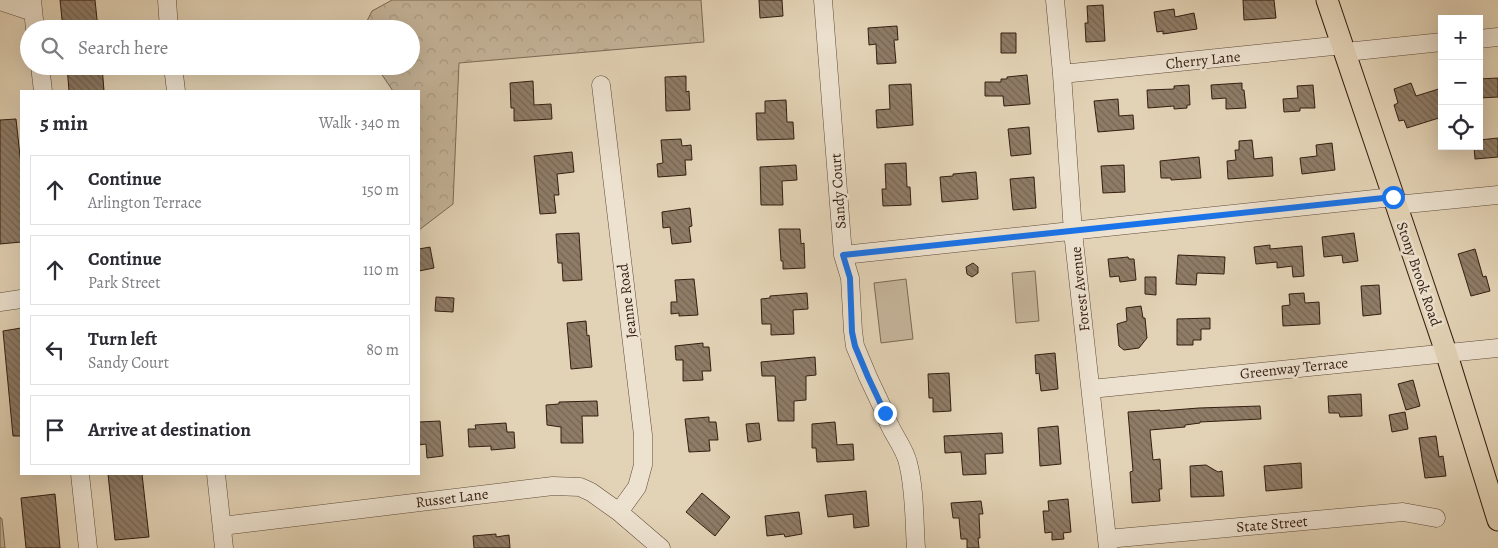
<!DOCTYPE html>
<html lang="en">
<head>
<meta charset="utf-8">
<style>
  :root { --surface:#fff; --page:#f2f2f3; --text:#2b2b33; --muted:#7c7c81; --line:#e1e1e2 }
  body { margin:0; font-family:Alegreya,serif; background:var(--page); color:var(--text) }
  .controls { position:absolute; right:15px; top:15px; display:grid; overflow:hidden; border-radius:0px; box-shadow:0 5px 20px #0002 }
  .controls button { width:45px; height:45px; display:grid; place-items:center; padding:0; border:0; border-bottom:1px solid var(--line); background:var(--surface); color:var(--text); font:25px sans-serif }
  .stop { position:absolute; width:15px; height:15px; margin:-11px; border:4px solid #1a73e8; border-radius:50%; background:#fff }
  .stop.end { background:#1a73e8; border-color:#fff; box-shadow:0 1px 5px #0008 }
  .list { margin:0; padding:0; list-style:none }
  h2 { display:flex; justify-content:space-between; align-items:center; height:65px; margin:0; padding:0 20px; font-size:21px }
  h2 small { font-size:16px; font-weight:400; color:var(--muted) }
  .list li { display:grid; grid-template-columns:32px 1fr auto; gap:15px; align-items:center; box-sizing:border-box; height:70px; margin:0 10px 10px; padding:0 10px; border:1px solid var(--line); border-radius:0px }
  .list b { display:block; font-size:19px; white-space:nowrap }
  .list p { margin:0; font-size:16px; white-space:nowrap; color:var(--muted) }
  .list em { font-size:16px; font-style:normal; color:var(--muted) }
  .icon { flex:none; width:28px; height:28px; fill:none; stroke:currentColor; stroke-width:2; stroke-linecap:round; stroke-linejoin:round }
  .map { position:relative; flex:none; width:1498px; height:548px; overflow:hidden }
  .search { position:absolute; background:var(--surface); box-shadow:0 5px 20px #0002; left:20px; top:20px; width:400px; height:55px; display:flex; align-items:center; gap:12px; box-sizing:border-box; padding:0 18px; border-radius:28px; color:var(--muted); font-size:19px }
  .panel { position:absolute; background:var(--surface); box-shadow:0 5px 20px #0002; left:20px; top:90px; width:400px; height:385px; border-radius:0px }
  .map>svg:first-child { display:block }
</style>
</head>
<body>
<div class="map">
<svg width="1498" height="548" viewBox="0 0 1498 548">
  <defs>
    <pattern id="forest-crowns" width="20" height="18" patternUnits="userSpaceOnUse" patternTransform="scale(1.25)"><rect width="20" height="18" fill="#c5b49a"/><path d="M2 6a3 3 0 1 1 6 0M12 15a3 3 0 1 1 6 0" fill="none" stroke="#aa9a84"/></pattern>
    <pattern id="building-back-hatch" width="6" height="6" patternUnits="userSpaceOnUse" patternTransform="scale(1.25)"><rect width="6" height="6" fill="#8f7c67"/><path d="M-1 5l2 2M0 0l6 6M5-1l2 2" fill="none" stroke="#766553"/></pattern>
  </defs>
  <rect width="100%" height="100%" fill="#e3d3b6"/>
  <filter id="stains"><feTurbulence type="fractalNoise" baseFrequency=".004" numOctaves="4"/><feColorMatrix values="0 0 0 0 .2 0 0 0 0 .09 0 0 0 0 .02 0 0 0 .5 -.17"/></filter>
  <radialGradient id="worn" r=".72"><stop offset=".6" stop-color="#630" stop-opacity="0"/><stop offset="1" stop-color="#630" stop-opacity=".3"/></radialGradient>
  <path fill="url(#forest-crowns)" stroke="#7c6956" d="M392 0H701L704 42 459 63 453 204 419 230V91H393L376 66H411V29H363L372 11Z"/>
  <path fill="#c5b49a" stroke="#7c6956" d="M1035 271 1039 321 1016 323 1012 273Z
    M906 279 913 339 881 343 874 283Z
    M0 517 2 519 5 548H0Z"/>
  <path fill="url(#building-back-hatch)" stroke="#341e11" d="M60 0H95L98 29H63Z
    M759 0H782L783 16 760 18Z
    M1243 0H1274L1276 18 1244 20Z
    M1103 5 1105 41 1086 42 1085 23H1088L1087 6Z
    M1174 9 1175 17 1194 13 1197 29 1163 34V31L1157 32 1154 12Z
    M897 26 898 40H894L896 63 877 64 876 44 869 45 868 28Z
    M1001 33H1016V53H1001Z
    M67 66H102L104 91H69Z
    M1027 75 1030 104 1004 106 1003 96H985V82H1001V79H1007V77Z
    M686 76V92L689 91 690 110 666 111 665 77Z
    M1498 78V97L1479 98V79Z
    M533 81 534 105 551 104 552 119 514 121V108H511L510 83Z
    M1242 83V90H1244L1246 108 1226 109V98L1212 99 1211 85Z
    M1411 83 1416 96 1442 88V117L1407 128 1404 120 1399 121 1394 105 1398 103 1394 89Z
    M911 84 913 125 877 128 876 110 890 109 889 85Z
    M1189 85 1190 105H1187V108L1174 109V106L1148 108 1147 90 1174 89V86Z
    M1313 85 1315 108H1300V111L1284 112 1283 99 1298 98 1297 86Z
    M1118 99 1119 116 1133 115 1134 129 1098 132 1094 101Z
    M786 100 787 122H793L794 139 757 140 756 113H765V101Z
    M16 119 21 165V242L0 244V120Z
    M1029 127 1031 154 1011 156 1008 129Z
    M1498 138V157L1475 159 1474 146H1479V140Z
    M681 139 682 146 691 145 692 160H685L686 175 658 177 657 164 663 163 661 140Z
    M1252 140 1254 159 1272 157 1273 176 1228 179 1227 161 1236 160 1235 150H1239V141Z
    M1332 143 1335 170 1302 174 1300 158 1317 156 1316 145Z
    M572 152 574 172 557 174 559 195H554L556 213 540 214 534 156Z
    M1199 157 1201 178 1171 180V178H1161L1160 161Z
    M906 163 907 187H910L911 205 883 206 882 189H886L885 164Z
    M796 165 797 180 782 181 783 205H761L760 167Z
    M1124 165 1125 192 1103 193 1101 166Z
    M976 172 978 199 942 202 940 177 953 176V174Z
    M1034 177 1036 208 1013 210 1010 179Z
    M690 208 692 226 689 227 691 242 672 244 670 227 663 228 662 212Z
    M779 229H800L801 244 804 243 805 268 783 269V261H781Z
    M579 233 582 280 563 281 562 263H558L556 234Z
    M1354 233 1358 261 1343 263 1342 255 1324 257 1322 237Z
    M1270 245V249L1302 246 1304 276 1293 277 1292 266 1277 268V262L1256 264 1254 247Z
    M430 247 434 268 419 271V249Z
    M1475 249 1483 277 1486 276 1490 291 1471 296 1458 254Z
    M1178 255 1225 257 1224 274 1197 273 1196 285 1176 284Z
    M1128 257 1129 259H1134L1136 280 1120 282 1119 276 1110 277 1108 259Z
    M973 263 978 267V273L972 277 967 274 966 267Z
    M1145 277H1156V295L1145 294Z
    M694 279 698 315 679 316V313L671 314V302H677L675 280Z
    M1379 285 1381 314 1363 316 1361 286Z
    M807 293 808 309 793 310 794 334 771 335V324H762L761 299 770 298V296Z
    M1304 293 1305 303 1319 302 1320 324 1283 326 1282 306 1290 305 1289 294Z
    M436 297 454 298 453 312 435 311Z
    M1141 306 1143 318H1145L1147 338 1139 348 1124 350 1119 346 1117 324 1127 321 1126 308Z
    M1210 318V329H1201V340H1193V345H1177V319Z
    M586 321 587 336 589 335 592 367 571 369 567 323Z
    M21 328V436H13L3 331Z
    M703 343V347H709L711 371H702L703 380 683 381V360H676L675 346Z
    M1055 353 1058 389 1041 391 1039 373 1036 374 1035 355Z
    M815 357 816 375 806 376V400L794 401V421H778L775 376H762L761 362Z
    M949 373 951 411 933 412V398H929L928 374Z
    M1413 380 1420 406 1406 410 1398 384Z
    M1361 394 1362 416 1340 417 1339 413H1329L1328 396Z
    M597 401 598 416H582L583 443H561V427L547 425 546 405 559 404V402Z
    M1260 406 1261 419 1200 422V423L1185 425V427L1150 430 1153 460 1160 459 1162 489H1159L1160 501 1132 503 1130 472 1133 471 1128 412 1160 410V411L1199 408Z
    M1405 412 1408 429 1392 432 1389 415Z
    M709 417V422H716L718 440H709L710 451 689 452 685 419Z
    M440 421 443 456 427 458 426 444 419 445V422Z
    M835 422 837 445 853 444 854 460 817 462 816 448H812V424Z
    M506 423 507 432H514L515 448 491 450V446L469 447 468 429H476L475 425Z
    M759 423 761 440 748 442 746 424Z
    M1058 426 1061 464 1040 466 1038 428Z
    M1002 433 1003 453 985 454 986 474 963 475 961 452 945 453 944 436Z
    M1436 436 1439 457 1443 456 1446 476 1425 478 1419 438Z
    M1301 463 1302 488 1266 491 1264 466Z
    M1206 465 1218 472 1222 471 1224 496 1191 497 1190 466Z
    M108 474H142L149 537 115 540Z
    M866 491 869 526 854 528 853 514 828 517 825 495Z
    M702 493 730 517 715 536 686 512Z
    M55 494 60 548H26L21 498Z
    M1068 499 1071 532 1063 533 1064 539 1052 540V532L1045 533 1043 511H1049L1048 501Z
    M981 501 983 514H979L980 538H978L979 548H967V539H961L959 518H953L951 503Z
    M799 512 802 534 785 537 784 534 767 536 765 516Z
    M496 534V537L509 535 510 548H474L473 536Z"/>
  <g fill="none" stroke-linecap="round" stroke-linejoin="round">
    <defs>
      <path id="minor" d="M32 0 35 29
        M167 0 169 29
        M823 0 843 255 850 278 853 331 855 346 868 377 885 413C889 431 904 445 908 463 915 490 914 520 916 548
        M1055 0 1062 74 1073 232 1108 548
        M0 1 33 12
        M1479 39 1498 37
        M1346 52 1442 42
        M40 66 43 91
        M173 66 176 91
        M1062 74 1343 45
        M601 85 643 435V465L637 487 619 512
        M1396 205 1498 195
        M843 255 1393 197
        M0 302 21 299
        M1091 389 1498 348
        M80 474 88 548
        M216 474 224 548
        M222 526 553 486 580 487 591 492 619 512 661 548
        M1107 539 1403 512 1436 518"/>
      <path id="major" d="M1327 0 1446 352 1498 520"/>
    </defs>
    <use href="#minor" stroke="#604b3a" stroke-width="19"/>
    <use href="#major" stroke="#341e11" stroke-width="23"/>
    <use href="#minor" stroke="#ede2d0" stroke-width="18"/>
    <use href="#major" stroke="#e3d3b6" stroke-width="21"/>
  </g>
  <g fill="none" stroke-linecap="round" stroke-linejoin="round">
    <path stroke="#1a73e8" stroke-width="6" d="M885 413 868 377 855 346 852 332 850 278 843 255 1393 197"/>
  </g>
  <g text-anchor="middle" stroke-width="5" stroke-linejoin="round" paint-order="stroke">
    <g font-size="15" fill="#341e11" stroke="#ede2d0">
      <text transform="translate(1203 60) rotate(-6)" y="5">Cherry Lane</text>
      <text transform="translate(838 191) rotate(-94)" y="5">Sandy Court</text>
      <text transform="translate(1419 274) rotate(71)" y="5">Stony Brook Road</text>
      <text transform="translate(1080 289) rotate(-96)" y="5">Forest Avenue</text>
      <text transform="translate(627 301) rotate(-97)" y="5">Jeanne Road</text>
      <text transform="translate(1294 368) rotate(-6)" y="5">Greenway Terrace</text>
      <text transform="translate(452 498) rotate(-7)" y="5">Russet Lane</text>
      <text transform="translate(1272 524) rotate(-5)" y="5">State Street</text>
    </g>
  </g>
  <rect width="100%" height="100%" filter="url(#stains)"/>
  <rect width="100%" height="100%" fill="url(#worn)"/>
</svg>
<div class="controls">
<button>+</button>
<button>−</button>
<button><svg class="icon" aria-label="locate" viewBox="0 0 24 24"><circle cx="12" cy="12" r="6"/><path d="M12 2v4M12 18v4M2 12h4M18 12h4"/></svg></button>
</div>
<div class="stop" style="left:1393px;top:197px"></div>
<div class="stop end" style="left:885px;top:413px"></div>
<div class="search"><svg class="icon" aria-label="search" viewBox="0 0 24 24"><circle cx="10" cy="10" r="6"/><path d="M15 15l6 6"/></svg>Search here</div>
<section class="panel">
<h2>5 min<small>Walk · 340 m</small></h2>
<ul class="list">
<li><svg class="icon" aria-label="ahead" viewBox="0 0 24 24"><path d="M12 20V5M6 11l6-6 6 6"/></svg><div><b>Continue</b><p>Arlington Terrace</p></div><em>150 m</em></li>
<li><svg class="icon" aria-label="ahead" viewBox="0 0 24 24"><path d="M12 20V5M6 11l6-6 6 6"/></svg><div><b>Continue</b><p>Park Street</p></div><em>110 m</em></li>
<li><svg class="icon" aria-label="left" viewBox="0 0 24 24"><path d="M17 20v-9H6M10 6l-5 5 5 5"/></svg><div><b>Turn left</b><p>Sandy Court</p></div><em>80 m</em></li>
<li><svg class="icon" aria-label="arrive" viewBox="0 0 24 24"><path d="M6 21V4h12l-3 4 3 4H6"/></svg><div><b>Arrive at destination</b></div></li>
</ul>
</section>
</div>
</body>
</html>
